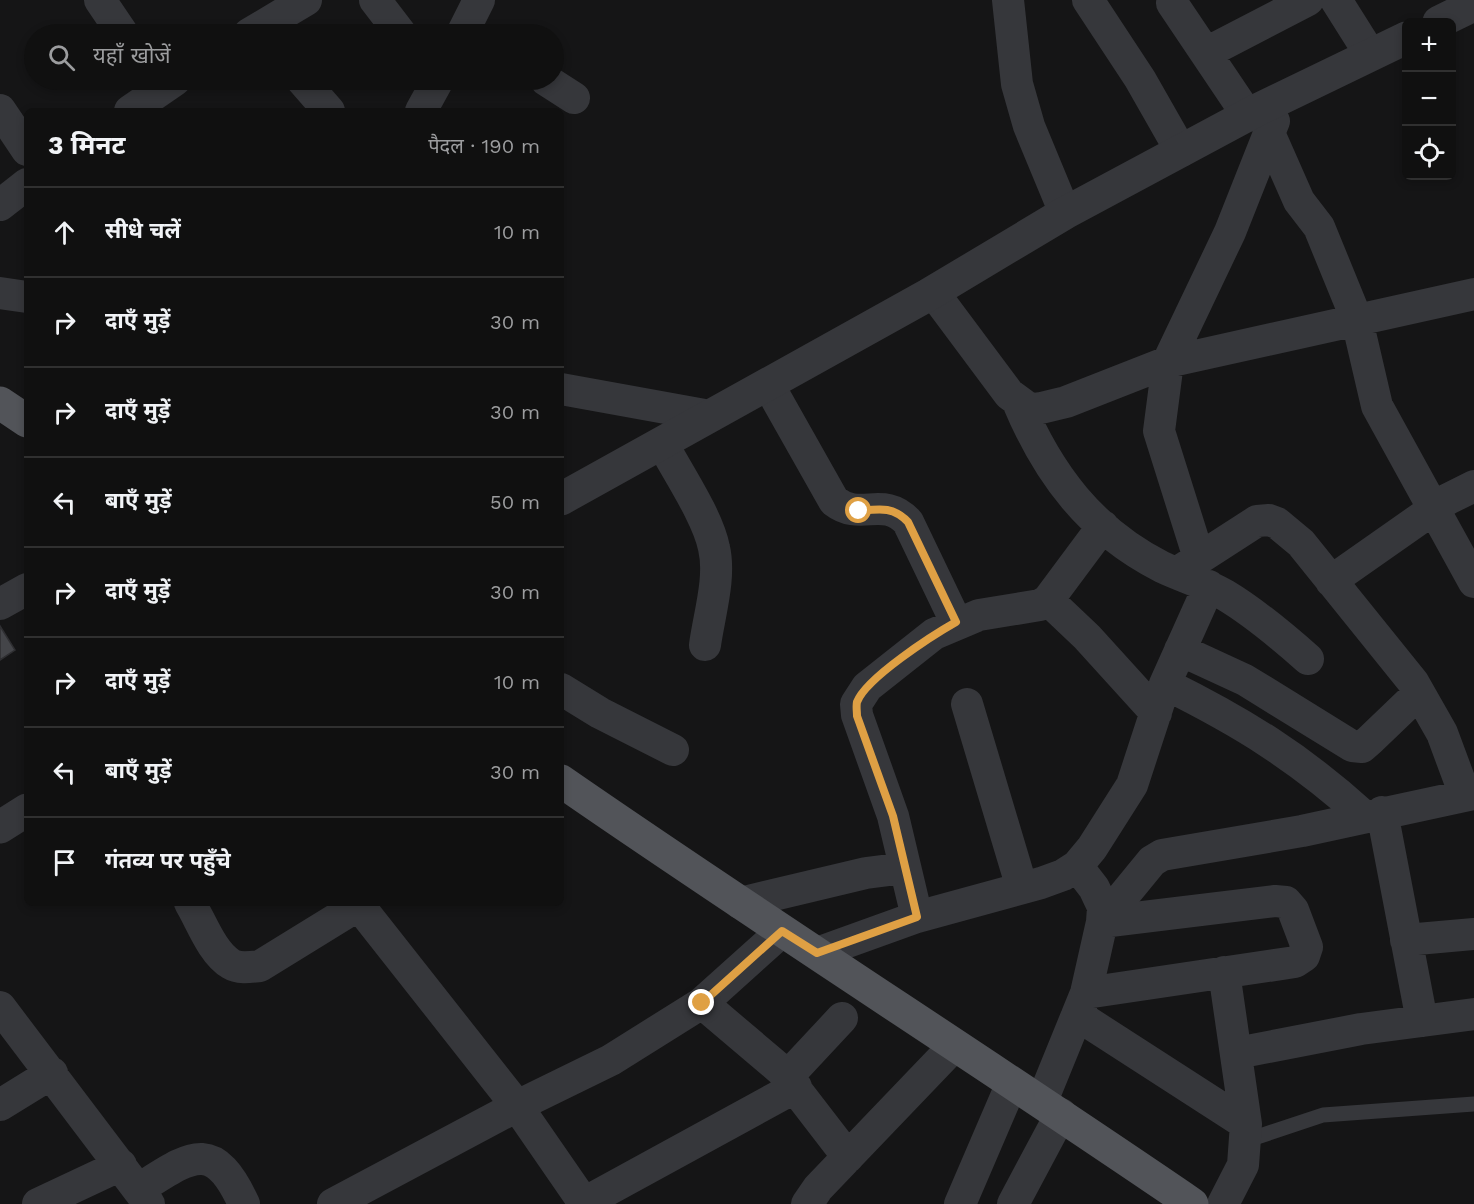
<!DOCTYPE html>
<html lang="hi">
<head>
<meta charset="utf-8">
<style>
  :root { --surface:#101010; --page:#191919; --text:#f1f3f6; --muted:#9c9d9f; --line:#303030 }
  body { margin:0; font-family:"Work Sans","Noto Sans Devanagari",sans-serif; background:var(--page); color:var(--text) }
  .controls { position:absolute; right:18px; top:18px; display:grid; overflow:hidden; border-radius:9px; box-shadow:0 3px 9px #0003 }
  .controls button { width:54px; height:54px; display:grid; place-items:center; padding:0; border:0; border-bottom:2px solid var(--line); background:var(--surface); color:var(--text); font:30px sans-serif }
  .stop { position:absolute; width:18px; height:18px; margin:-14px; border:4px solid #dfa044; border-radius:50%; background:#fff }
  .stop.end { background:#dfa044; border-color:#fff; box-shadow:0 2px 6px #0008 }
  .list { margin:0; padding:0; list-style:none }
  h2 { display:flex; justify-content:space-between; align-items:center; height:78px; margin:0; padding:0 24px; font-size:26px }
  h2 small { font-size:20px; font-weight:400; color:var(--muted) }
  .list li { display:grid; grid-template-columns:39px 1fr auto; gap:18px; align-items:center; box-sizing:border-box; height:90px; padding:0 24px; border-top:2px solid var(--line) }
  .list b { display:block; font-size:22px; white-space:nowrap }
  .list em { font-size:20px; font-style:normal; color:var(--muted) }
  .icon { flex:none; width:33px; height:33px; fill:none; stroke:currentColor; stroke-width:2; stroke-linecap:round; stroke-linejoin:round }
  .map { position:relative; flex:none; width:1474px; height:1204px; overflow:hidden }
  .search { position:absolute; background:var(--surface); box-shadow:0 3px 9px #0003; left:24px; top:24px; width:540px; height:66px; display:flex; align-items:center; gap:15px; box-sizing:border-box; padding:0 21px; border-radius:33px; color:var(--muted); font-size:22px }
  .panel { position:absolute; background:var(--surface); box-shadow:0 3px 9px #0003; left:24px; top:108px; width:540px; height:798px; border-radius:9px }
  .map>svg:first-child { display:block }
</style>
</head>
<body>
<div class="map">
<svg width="1474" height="1204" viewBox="0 0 1474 1204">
  <rect width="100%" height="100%" fill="#151516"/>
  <path fill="#444549" stroke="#2f2f32" stroke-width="1.5" d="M0 626 15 650 0 660Z"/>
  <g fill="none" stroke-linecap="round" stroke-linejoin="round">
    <path stroke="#36373b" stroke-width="15" d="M1245 1141 1323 1115 1474 1104"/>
    <path stroke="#36373b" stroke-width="32" d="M100 0 123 34
      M375 0 401 34
      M1008 0 1017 84 1029 126 1065 213
      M1088 0 1140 79 1181 151
      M1336 0 1370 54
      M1172 3 1248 116
      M249 34 306 0
      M462 34 479 0
      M1206 53 1308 0
      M302 80 329 111
      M546 80 574 98
      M0 110 27 150
      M130 111 175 80
      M421 111 438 80
      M1269 133 1299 201 1319 227 1357 320 1377 406 1474 582
      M0 205 27 184
      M933 292 1009 394 1028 408 1037 409 1066 402 1168 362 1474 294
      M0 293 27 297
      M768 384 834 501C861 522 883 495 908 522L956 622
      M561 389 710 416
      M1018 402C1048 474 1091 531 1162 567 1183 577 1205 583 1225 595 1255 613 1281 635 1308 659
      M662 443C678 473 708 517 714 548 721 578 709 615 705 645
      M1199 558 1159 431 1168 362 1230 232 1274 121
      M1178 572 1257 521 1269 520 1277 523 1301 543 1413 682 1442 733 1465 795
      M1331 581 1448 499 1474 486
      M1048 600 1087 637 1156 713
      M0 604 27 589
      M1180 650 1245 680 1352 746 1362 747 1370 740 1419 693
      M1165 684C1242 722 1300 758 1364 816
      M561 689 600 713 673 750
      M967 704 1022 888
      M1382 812 1422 1021
      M190 903C201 921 212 953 231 964 239 969 251 967 260 966L359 905
      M357 903 517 1106 584 1203
      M740 903 866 873 905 868
      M917 917 893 816 857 715 856 704 867 687 934 634 979 615 1040 605 1048 600 1103 526
      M1102 922 1152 861 1162 855 1302 831 1474 794
      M1406 940 1474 934
      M817 953 917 917 1041 883 1063 875 1077 866 1092 848 1132 785 1165 684 1209 586
      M1086 993 1295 962 1304 956 1307 947 1293 910 1286 902 1275 901 1102 922
      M702 1003 781 1070 848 1157
      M0 1007 149 1204
      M1077 1015 1246 1124
      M1237 1053 1361 1029 1474 1014
      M787 1077 842 1018
      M1042 1101 1086 993 1102 922 1103 907 1094 888 1077 866
      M0 1105 52 1073
      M139 1189C190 1157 213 1136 244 1204
      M38 1204 121 1165
      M333 1204 517 1106 611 1060 702 1003 782 931
      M582 1204 796 1087
      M807 1204 818 1188 955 1045
      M960 1204 1012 1083
      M1013 1204 1061 1114
      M1223 1204 1243 1165 1246 1124 1224 972"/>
    <path stroke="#36373b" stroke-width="33" d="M1439 22 1474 5
      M561 499 928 295 1065 213 1257 110 1406 38
      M0 827 27 810"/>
    <path stroke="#525459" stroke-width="33" d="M0 403 27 421
      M561 781C769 925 983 1061 1192 1204"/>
  </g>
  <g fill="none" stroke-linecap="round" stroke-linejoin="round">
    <path stroke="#dfa044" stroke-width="8" d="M702 1003 782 931 817 953 917 917 893 816 857 716C857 711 856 706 857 702 866 678 933 635 956 622L908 522C893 506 879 509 859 511"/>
  </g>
</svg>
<div class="controls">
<button>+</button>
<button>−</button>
<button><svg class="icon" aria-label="locate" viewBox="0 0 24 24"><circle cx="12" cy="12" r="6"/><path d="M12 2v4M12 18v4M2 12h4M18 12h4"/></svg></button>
</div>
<div class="stop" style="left:859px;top:511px"></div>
<div class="stop end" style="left:702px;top:1003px"></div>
<div class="search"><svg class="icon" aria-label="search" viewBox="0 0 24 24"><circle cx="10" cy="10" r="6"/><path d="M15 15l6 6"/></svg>यहाँ खोजें</div>
<section class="panel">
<h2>3 मिनट<small>पैदल · 190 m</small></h2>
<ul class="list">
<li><svg class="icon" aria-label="ahead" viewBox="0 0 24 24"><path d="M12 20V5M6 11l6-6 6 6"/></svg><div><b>सीधे चलें</b></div><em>10 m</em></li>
<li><svg class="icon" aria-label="right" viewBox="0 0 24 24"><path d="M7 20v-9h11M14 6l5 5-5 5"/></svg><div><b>दाएँ मुड़ें</b></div><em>30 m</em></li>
<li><svg class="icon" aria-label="right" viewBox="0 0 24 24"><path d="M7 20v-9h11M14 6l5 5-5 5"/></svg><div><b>दाएँ मुड़ें</b></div><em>30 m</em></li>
<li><svg class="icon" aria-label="left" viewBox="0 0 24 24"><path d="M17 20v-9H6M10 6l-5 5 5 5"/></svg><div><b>बाएँ मुड़ें</b></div><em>50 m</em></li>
<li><svg class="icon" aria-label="right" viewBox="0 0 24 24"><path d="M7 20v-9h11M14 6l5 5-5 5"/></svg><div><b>दाएँ मुड़ें</b></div><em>30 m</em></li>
<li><svg class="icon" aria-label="right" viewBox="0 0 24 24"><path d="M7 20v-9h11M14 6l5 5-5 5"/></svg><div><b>दाएँ मुड़ें</b></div><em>10 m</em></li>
<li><svg class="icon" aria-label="left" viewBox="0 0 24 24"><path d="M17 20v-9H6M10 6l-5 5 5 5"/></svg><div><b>बाएँ मुड़ें</b></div><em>30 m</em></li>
<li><svg class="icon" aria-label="arrive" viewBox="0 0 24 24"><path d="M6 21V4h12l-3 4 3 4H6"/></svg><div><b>गंतव्य पर पहुँचे</b></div></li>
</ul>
</section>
</div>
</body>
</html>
